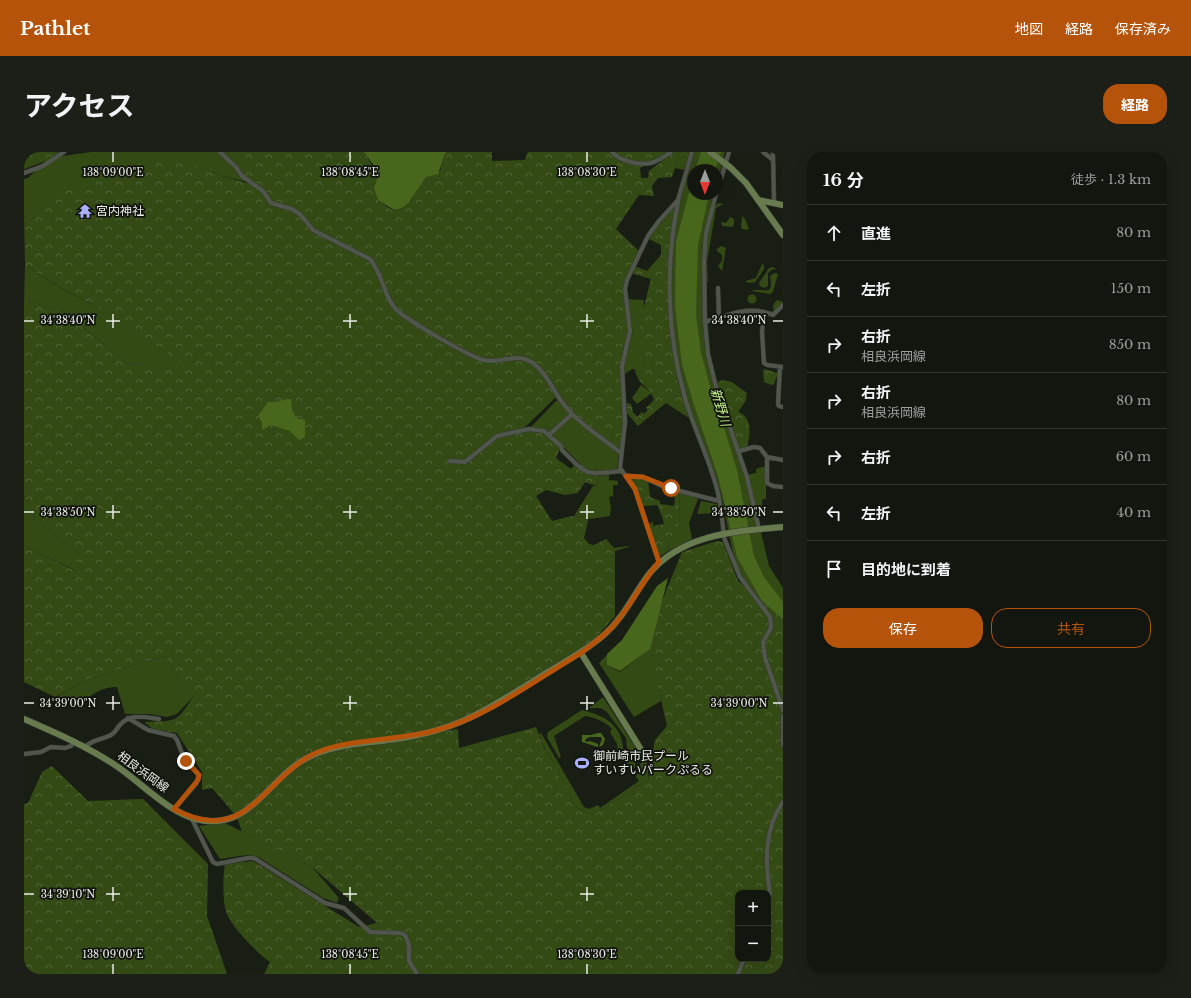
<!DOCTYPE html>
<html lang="ja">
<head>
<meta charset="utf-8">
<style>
  :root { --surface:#13160f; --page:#1c1f18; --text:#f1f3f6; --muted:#9d9f9e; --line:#32352f; --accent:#b45309 }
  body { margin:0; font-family:"Libre Baskerville","Noto Sans JP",serif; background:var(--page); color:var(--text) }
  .controls { position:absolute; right:12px; bottom:12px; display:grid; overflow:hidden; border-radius:8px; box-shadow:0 4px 16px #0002 }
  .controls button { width:36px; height:36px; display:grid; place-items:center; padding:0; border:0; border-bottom:1px solid var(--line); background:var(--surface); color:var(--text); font:20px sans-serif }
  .compass { position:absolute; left:663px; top:12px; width:36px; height:36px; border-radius:50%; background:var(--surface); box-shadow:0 4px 16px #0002; rotate:180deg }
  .stop { position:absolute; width:12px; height:12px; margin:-9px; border:3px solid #b45309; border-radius:50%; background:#fff }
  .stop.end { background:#b45309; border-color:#fff; box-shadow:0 1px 4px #0008 }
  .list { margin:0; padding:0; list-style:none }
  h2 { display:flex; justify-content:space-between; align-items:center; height:52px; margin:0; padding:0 16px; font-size:17px }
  h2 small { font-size:13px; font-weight:400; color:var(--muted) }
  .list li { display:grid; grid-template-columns:26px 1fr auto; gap:12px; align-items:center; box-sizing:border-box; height:56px; padding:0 16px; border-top:1px solid var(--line) }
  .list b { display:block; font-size:15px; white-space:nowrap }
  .list p { margin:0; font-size:13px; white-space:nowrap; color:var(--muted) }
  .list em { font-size:13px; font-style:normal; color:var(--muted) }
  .actions { display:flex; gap:8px; padding:12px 16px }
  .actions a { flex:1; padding:9px 0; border:1px solid var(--accent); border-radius:16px; text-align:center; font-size:14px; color:var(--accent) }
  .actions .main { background:var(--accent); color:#fff }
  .icon { flex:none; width:22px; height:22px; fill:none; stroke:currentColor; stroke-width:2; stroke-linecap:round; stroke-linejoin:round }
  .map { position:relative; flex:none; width:759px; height:822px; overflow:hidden; border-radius:16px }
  header { display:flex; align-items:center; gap:24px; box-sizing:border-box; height:56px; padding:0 20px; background:var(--accent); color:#fff }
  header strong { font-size:19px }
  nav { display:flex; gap:22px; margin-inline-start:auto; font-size:14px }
  .intro { display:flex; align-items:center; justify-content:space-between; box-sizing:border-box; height:96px; padding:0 24px }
  h1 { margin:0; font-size:28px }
  .button { padding:10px 18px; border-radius:16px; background:var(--accent); color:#fff; font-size:14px; font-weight:700 }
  main { display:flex; gap:24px; padding:0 24px }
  aside { flex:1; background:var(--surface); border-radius:16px; box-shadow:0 4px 16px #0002 }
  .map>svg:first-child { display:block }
</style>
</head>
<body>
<header>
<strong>Pathlet</strong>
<nav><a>地図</a><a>経路</a><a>保存済み</a></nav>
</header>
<div class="intro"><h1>アクセス</h1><a class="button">経路</a></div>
<main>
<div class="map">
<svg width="759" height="822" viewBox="0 0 759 822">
  <defs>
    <pattern id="forest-crowns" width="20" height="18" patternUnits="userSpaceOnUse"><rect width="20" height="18" fill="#344a15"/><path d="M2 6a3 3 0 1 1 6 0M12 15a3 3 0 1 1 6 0" fill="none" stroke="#516437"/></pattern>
  </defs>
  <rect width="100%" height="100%" fill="#191e14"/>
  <path fill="#344a15" d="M67 0H212L216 4 223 30 198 24 177 15 24 49 0 66V27L4 26 24 6Z
    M669 0H701L693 32V18H669V42H690L680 87 684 202 697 255 723 323 732 321V317L742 314V346L738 348V358L732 359 745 414 759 436V468C705 436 709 390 696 338 688 308 672 282 664 253 645 188 640 115 655 49 659 33 664 16 669 0Z
    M665 3 660 18 651 16 654 7Z
    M694 51 712 54 700 52 692 56 683 110 684 130H681C680 112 681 64 694 51Z
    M718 64 721 67 725 77 721 78 717 76Z
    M706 65 710 67V73L708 75 698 74 697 70 702 71Z
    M697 94 702 96 698 119 694 114 698 109V103L692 98Z
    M738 112 740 113V117L731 130 725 131 721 129 732 126Z
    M1 113 37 136 82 160 169 218 149 219 103 211 40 160 0 148Z
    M749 115 753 118 749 117 744 121V134L740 136 736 134 735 131 745 116Z
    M751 121 754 122 749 140 746 142 727 139C740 135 750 146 746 124Z
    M723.5 147a4.5 4.5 0 1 1 9 0a4.5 4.5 0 1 1-9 0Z
    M602 147 620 148 617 181 621 209 613 218 608 217 598 224 599 212 607 186Z
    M753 148 759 150 748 163 714 159C724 153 738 157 750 160L749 153Z
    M617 233 628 241 613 252 608 246Z
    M533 248 595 299 593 318 567 321 557 313 527 282 505 277Z
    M585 323V328L594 329V333H589V344L585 345 587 355 586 364 566 367 565 365 550 364 569 334H572L576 324Z
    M656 338 674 347 665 371 668 387 644 399 645 391 655 370Z
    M0 343 10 367 53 401V419L0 394Z
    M677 349 693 352 694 361 673 362Z
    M628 495 637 549 610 565 575 511 583 503V513L596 520Z
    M140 504 169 545 153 562 143 565 125 562H101L93 535C81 535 72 539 63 547L32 545 64 527Z
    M579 545 615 601 612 604 611 616 595 607 593 592 586 580 588 577C582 570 570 565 561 564L530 584 537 605 535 606 523 585 524 580 558 558C584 564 601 576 599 604L604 602 602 586 583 560 577 556H565Z
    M517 581 560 655 565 657 574 653 576 656 615 629 612 625 618 608 624 612V628L569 663 549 654 543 633 536 626 534 616 522 599 515 582Z
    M201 671 288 715 315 746 313 751 299 746 234 705 223 703 196 707 175 674Z"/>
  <path fill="url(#forest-crowns)" fill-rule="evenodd" d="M0 0H35L27 7 0 17Z
    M212 0H342C342 6 352 18 355 25L351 32 354 48 368 58 378 56 402 25 416 19 422 0H468V9L501 8 504 0H644L616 16 617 26H624L625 19 650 0H665V3L654 7 648 25 634 26 628 34 630 44 615 43 592 77 615 99 609 116 610 114 623 119 637 103V93L625 87 635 71 652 54 646 127 649 183 653 226 665 266 642 251 614 274 603 261 602 251 607 252 609 260 613 265 618 260 620 262 624 258 622 256 630 248C626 233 616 236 611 219L621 209 618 194 615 164C621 158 624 136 627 127L607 121 601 137 606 179 598 218 600 267 598 295 594 298 531 246 499 277 520 279 537 294 532 306 547 317 551 312 557 319 576 324 572 334 561 330 554 341 541 343 522 338 512 344 528 369 548 364 565 365 560 386 565 392 570 393 582 387 590 396 604 394 605 395 591 399V464L570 488 493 538 439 569 392 584 434 577 435 596 512 575 521 598 534 616 536 626 543 633 549 654 569 663 624 628 631 588 643 574 625 494 638 449 658 400 693 389 699 390 714 429 759 465V822H240L246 810C234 802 208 775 203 762 198 751 199 723 201 712L229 709 335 775 353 771 288 715 218 680 213 665 188 636 178 638V620L153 581 129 577 120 570C152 568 151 573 169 545L140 504 64 527 31 545 0 530V394L52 419 53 401 10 367 0 343V148L40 160 103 211 145 218H168L82 160 36 135 1 113 0 66 29 45 78 25 123 9 173 13 198 24 223 31 216 5ZM714 741H744V807H714Z
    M740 217 754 221 750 232 747 233 740 230 739 219Z
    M699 228 708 230 723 241 722 248 714 260C728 265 727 281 723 294L715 298 693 230Z
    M605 325 624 328 626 345 636 349V352L650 354 651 347 648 339H656L655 371 645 391 644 399 635 405 625 372 629 370V374L640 372C639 365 635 359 634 353L619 354Z
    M28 614 64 649 119 647 184 712 183 764 203 822H0V652L4 651 18 620Z"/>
  <path fill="#48671c" d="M340 0H422L414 22 402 25 384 51 378 56 370 58 354 48 350 36 355 21Z
    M677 0H697L691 18H671Z
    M669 25V42H685L674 93 672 163 677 201 695 268 700 276 713 318 730 404 740 425 759 450V467L738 449 713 405 694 324 670 253 658 212 651 154 652 90Z
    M263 247H267L268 258 272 266 281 268V285L275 288 266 279 247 273 238 278V270L234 264 244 250H252Z
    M644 426 626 497 596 519 583 513V502L598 488 633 434Z
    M574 581H577L581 587 579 593 575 595 578 587 577 585H565L561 588 562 590 566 589 574 592V595L558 590V583H567Z"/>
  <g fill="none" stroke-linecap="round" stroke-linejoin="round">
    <defs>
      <path id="street" d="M196 0 212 15 218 24 239 39 247 51 268 57 277 63 289 78 346 107C358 121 359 141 370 155 378 166 445 204 459 208 476 213 492 199 509 211 523 221 530 241 541 254 557 273 578 286 597 301
        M588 0C597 10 615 13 627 11 635 9 641 4 647 0
        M739 0 749 8
        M749 0 750 51
        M0 21 19 14 40 0
        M693 40 705 0
        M692 42 682 81 680 109 681 170 684 202 692 235 723 325 735 377
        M654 50C641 114 643 183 661 246 670 277 685 306 693 337 697 352 698 368 700 383
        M694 136 695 166
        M740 160 738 180 740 211 743 213 759 215
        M681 170C705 163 724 153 749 163L759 153
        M756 215 754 252 755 254 759 255
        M525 283 548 262
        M715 299 730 295 736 296 743 305V331L749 334 759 335
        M743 305 759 308
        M426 309 441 310 473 284 505 277 520 279 537 294 538 298C564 324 561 323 597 319
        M602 324 619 325 640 335 695 349
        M699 383 716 425 746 465 747 476 739 490 741 506 759 558
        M635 410 611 337 596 316 601 270 598 214 606 179 601 137 603 128 624 84 635 69 654 48 668 0
        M759 564V593
        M104 566 124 578 150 584 153 588 159 604 175 623 172 632 150 657
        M61 595C69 587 78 588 87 583 91 581 92 578 95 574 106 561 120 565 135 567
        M0 602 17 600 27 595 41 596 47 594 51 589
        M167 665 189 710 193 712 224 706H230L301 751 320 756 346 780 376 781 381 783 385 793V809L393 822
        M744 746 746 742C741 711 740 677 759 650
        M0 817 3 822
        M714 822 720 807"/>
      <path id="secondary" d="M686 0 707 16 722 31 759 83
        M734 48 759 53
        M557 501 621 604
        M0 567C32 581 62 594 91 613 117 630 145 662 176 668 228 678 245 625 283 606 308 593 336 592 364 588 397 584 428 576 457 560 479 548 500 535 522 521 542 509 563 498 581 482 600 465 610 442 625 422 657 382 712 379 759 375"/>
    </defs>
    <use href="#street" stroke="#373a34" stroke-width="5"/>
    <use href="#secondary" stroke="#373a34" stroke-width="7"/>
    <use href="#street" stroke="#51564c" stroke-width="4"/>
    <use href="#secondary" stroke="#677b4e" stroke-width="6"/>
  </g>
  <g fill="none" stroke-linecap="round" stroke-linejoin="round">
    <path stroke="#b45309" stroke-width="5" d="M162 609 175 623 174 628 150 657C224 697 239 624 294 600 328 586 376 589 413 578 465 564 511 528 557 501 569 492 580 484 590 473 607 454 618 429 635 410L611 337 602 324 619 325 647 336"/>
  </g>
  <path fill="none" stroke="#e8ebe5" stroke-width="1.5" d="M89 0V10M326 0V10M563 0V10M89 162V176M326 162V176M563 162V176M0 169H10M82 169H96M319 169H333M556 169H570M749 169H759M89 353V367M326 353V367M563 353V367M0 360H10M82 360H96M319 360H333M556 360H570M749 360H759M89 544V558M326 544V558M563 544V558M0 551H10M82 551H96M319 551H333M556 551H570M749 551H759M89 735V749M326 735V749M563 735V749M0 742H10M82 742H96M319 742H333M556 742H570M89 812V822M326 812V822M563 812V822"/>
  <defs>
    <symbol id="temple-bare" viewBox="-9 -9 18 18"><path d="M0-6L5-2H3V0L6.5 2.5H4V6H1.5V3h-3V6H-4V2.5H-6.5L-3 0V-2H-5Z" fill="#a9b0fc" stroke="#10140c" stroke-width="2.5" paint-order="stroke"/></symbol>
    <symbol id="stadium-bare" viewBox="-9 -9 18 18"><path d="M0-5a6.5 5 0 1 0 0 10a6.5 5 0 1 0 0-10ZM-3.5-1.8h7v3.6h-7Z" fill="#a9b0fc" stroke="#10140c" stroke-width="2.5" paint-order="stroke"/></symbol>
  </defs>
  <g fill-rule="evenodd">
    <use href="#temple-bare" x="51" y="49" width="20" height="20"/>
    <use href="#stadium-bare" x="548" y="601" width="20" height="20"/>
  </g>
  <g text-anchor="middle" stroke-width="3.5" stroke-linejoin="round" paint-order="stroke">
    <g font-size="12" fill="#e8ebe5" stroke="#10140c" text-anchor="start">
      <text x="72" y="63">宮内神社</text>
      <text x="569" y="608">御前崎市民プール<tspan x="569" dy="14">すいすいパークぷるる</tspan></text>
    </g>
    <g font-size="12" fill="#e8ebe5" stroke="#10140c">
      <text transform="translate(119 620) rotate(36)" y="4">相良浜岡線</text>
    </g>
    <g font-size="13" font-style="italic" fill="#c3f28d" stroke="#10140c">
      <text transform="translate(697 255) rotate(73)" y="5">新野川</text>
    </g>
  </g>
  <g font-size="10" text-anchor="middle" fill="#e8ebe5" stroke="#10140c" stroke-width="3.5" stroke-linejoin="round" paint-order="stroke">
    <text x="89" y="24">138°09'00"E</text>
    <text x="326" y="24">138°08'45"E</text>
    <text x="563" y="24">138°08'30"E</text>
    <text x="715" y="172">34°38'40"N</text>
    <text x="44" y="172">34°38'40"N</text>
    <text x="715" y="364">34°38'50"N</text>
    <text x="44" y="364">34°38'50"N</text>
    <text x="715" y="555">34°39'00"N</text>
    <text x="44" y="555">34°39'00"N</text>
    <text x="44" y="746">34°39'10"N</text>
    <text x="89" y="806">138°09'00"E</text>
    <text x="326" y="806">138°08'45"E</text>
    <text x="563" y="806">138°08'30"E</text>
  </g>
</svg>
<div class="controls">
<button>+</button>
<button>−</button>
</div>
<svg class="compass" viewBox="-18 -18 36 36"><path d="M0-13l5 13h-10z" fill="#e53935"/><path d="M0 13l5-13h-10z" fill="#9d9f9e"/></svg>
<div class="stop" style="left:647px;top:336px"></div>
<div class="stop end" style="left:162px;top:609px"></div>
</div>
<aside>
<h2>16 分<small>徒歩 · 1.3 km</small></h2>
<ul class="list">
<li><svg class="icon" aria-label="ahead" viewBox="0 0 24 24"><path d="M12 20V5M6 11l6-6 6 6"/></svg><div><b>直進</b></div><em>80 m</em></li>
<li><svg class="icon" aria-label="left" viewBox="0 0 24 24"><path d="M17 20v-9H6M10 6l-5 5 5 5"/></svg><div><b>左折</b></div><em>150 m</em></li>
<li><svg class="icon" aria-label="right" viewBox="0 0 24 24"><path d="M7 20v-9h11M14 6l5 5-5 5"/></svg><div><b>右折</b><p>相良浜岡線</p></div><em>850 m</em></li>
<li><svg class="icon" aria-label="right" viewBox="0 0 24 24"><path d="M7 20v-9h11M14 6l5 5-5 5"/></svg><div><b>右折</b><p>相良浜岡線</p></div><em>80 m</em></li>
<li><svg class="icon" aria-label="right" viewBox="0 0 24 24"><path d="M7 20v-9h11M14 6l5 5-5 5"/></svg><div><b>右折</b></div><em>60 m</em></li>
<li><svg class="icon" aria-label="left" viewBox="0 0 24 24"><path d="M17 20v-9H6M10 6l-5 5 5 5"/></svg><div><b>左折</b></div><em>40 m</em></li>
<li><svg class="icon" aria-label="arrive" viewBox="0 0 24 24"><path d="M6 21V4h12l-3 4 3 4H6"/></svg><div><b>目的地に到着</b></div></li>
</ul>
<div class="actions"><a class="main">保存</a><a>共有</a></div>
</aside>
</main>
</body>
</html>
